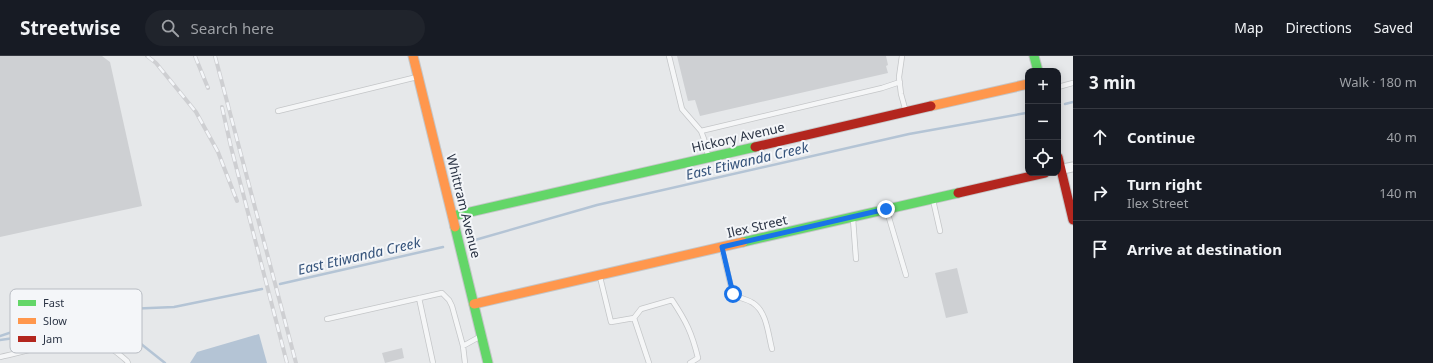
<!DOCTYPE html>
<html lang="en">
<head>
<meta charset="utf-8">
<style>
  :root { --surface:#171b24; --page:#20242c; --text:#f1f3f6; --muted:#9ea1a6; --line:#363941 }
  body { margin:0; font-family:"Noto Sans",sans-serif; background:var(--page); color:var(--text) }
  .controls { position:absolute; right:12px; top:12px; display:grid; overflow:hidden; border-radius:8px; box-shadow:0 2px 10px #0003 }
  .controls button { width:36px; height:36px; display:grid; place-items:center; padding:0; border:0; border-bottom:1px solid var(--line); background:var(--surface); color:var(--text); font:20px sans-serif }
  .stop { position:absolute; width:12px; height:12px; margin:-9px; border:3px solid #1a73e8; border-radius:50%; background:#fff }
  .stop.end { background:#1a73e8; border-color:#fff; box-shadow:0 1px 4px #0008 }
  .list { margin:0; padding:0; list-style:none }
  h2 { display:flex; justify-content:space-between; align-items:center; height:52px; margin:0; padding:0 16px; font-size:17px }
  h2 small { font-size:13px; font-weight:400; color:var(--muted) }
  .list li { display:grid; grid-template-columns:26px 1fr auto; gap:12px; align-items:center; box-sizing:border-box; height:56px; padding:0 16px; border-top:1px solid var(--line) }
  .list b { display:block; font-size:15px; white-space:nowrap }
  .list p { margin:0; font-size:13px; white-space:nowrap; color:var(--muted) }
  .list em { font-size:13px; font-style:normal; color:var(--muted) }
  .icon { flex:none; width:22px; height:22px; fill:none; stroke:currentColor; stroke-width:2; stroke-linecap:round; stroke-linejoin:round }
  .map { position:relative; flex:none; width:1073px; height:307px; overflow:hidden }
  header { display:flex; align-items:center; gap:24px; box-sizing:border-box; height:56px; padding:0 20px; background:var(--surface); border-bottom:1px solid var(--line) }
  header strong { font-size:19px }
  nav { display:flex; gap:22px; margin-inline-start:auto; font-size:14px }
  .search { width:280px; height:36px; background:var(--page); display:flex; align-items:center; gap:10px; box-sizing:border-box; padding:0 14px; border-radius:22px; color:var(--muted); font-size:15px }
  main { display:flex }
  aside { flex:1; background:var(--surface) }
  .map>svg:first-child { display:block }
</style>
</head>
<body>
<header>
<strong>Streetwise</strong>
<div class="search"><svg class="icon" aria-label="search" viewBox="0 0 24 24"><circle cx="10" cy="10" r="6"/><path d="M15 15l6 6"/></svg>Search here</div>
<nav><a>Map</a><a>Directions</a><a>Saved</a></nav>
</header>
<main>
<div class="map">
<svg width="1073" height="307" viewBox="0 0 1073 307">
  <rect width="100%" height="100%" fill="#e6e8ea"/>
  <path fill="#b4c4d5" d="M259 278 267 307H190L197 296Z"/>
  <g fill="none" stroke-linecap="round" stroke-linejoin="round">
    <path stroke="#b4c4d5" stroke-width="2.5" d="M1065 48 1073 46
      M475 184 597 149 909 78 1026 57
      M280 228 443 191
      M0 280 30 270 103 254 174 251 262 233
      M0 284 50 277 121 272 165 307"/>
  </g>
  <path fill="#ced0d3" d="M0 0H102L110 6 142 150 0 181Z
    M677 0H886L888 9 886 10 888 17 700 60 695 44 688 45Z
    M957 212 968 257 946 262 935 217Z
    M402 292 404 302 385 307 382 297Z"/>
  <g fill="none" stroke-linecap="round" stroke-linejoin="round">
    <defs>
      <path id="lane" d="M669 0 682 53 701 75 704 83 708 99
        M902 0 899 21 901 38 906 56
        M1058 31 1073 27
        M278 55 417 21
        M701 75 882 32 900 26
        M933 144 940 175
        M887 155 906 219
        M853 163 856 203
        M722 193 732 235C736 243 746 242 753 247 767 256 768 278 772 293
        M600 221 611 266 634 262 641 253 672 244C686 265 692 277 698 302L690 307
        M419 242 433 307
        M634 262 649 307
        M327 263 442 237 449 244 452 250 463 290 465 307
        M463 290 481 280
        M0 301C29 295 70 281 98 287 110 290 119 298 127 305L128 307"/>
      <path id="street" d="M1058 114 1073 111"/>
      <path id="fast" d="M1034 0 1038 15
        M453 160 755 91
        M455 171 488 307
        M743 186 958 137"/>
      <path id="slow" d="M413 0 455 171
        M931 50 1028 28
        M474 248 743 186"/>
      <path id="jam" d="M755 91 931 50
        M1058 101 1073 164
        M958 137 1045 117"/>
    </defs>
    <use href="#lane" stroke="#c4c6c8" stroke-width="6"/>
    <use href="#street" stroke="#c4c6c8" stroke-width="11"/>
    <use href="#fast" stroke="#c4c6c8" stroke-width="11"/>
    <use href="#slow" stroke="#c4c6c8" stroke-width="11"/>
    <use href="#jam" stroke="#c4c6c8" stroke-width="11"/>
    <use href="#lane" stroke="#f5f6f7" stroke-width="4.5"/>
    <use href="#street" stroke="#f5f6f7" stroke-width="9"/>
    <use href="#fast" stroke="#63d668" stroke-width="9"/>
    <use href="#slow" stroke="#ff974d" stroke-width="9"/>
    <use href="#jam" stroke="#b3261e" stroke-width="9"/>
    <defs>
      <path id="rail" d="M147 0 156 7 196 56 218 96 237 145
        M195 0 208 32
        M215 0 296 307
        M222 51 231 91 287 307"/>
    </defs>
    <use href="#rail" stroke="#cecfd2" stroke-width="4"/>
    <use href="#rail" stroke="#f4f6f9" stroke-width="2.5" stroke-dasharray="8" stroke-linecap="butt"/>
  </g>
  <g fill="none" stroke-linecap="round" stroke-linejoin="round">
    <path stroke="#1a73e8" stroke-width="5" d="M733 238 722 191 886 153"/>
  </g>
  <g text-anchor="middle" stroke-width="4" stroke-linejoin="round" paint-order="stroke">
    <g font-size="13" fill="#2b3445" stroke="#f4f6f9">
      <text transform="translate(738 81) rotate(-13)" y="5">Hickory Avenue</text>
      <text transform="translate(464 150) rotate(76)" y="5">Whittram Avenue</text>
      <text transform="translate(757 170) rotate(-13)" y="5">Ilex Street</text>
    </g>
    <g font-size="14" font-style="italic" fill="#34527a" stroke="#f4f6f9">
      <text transform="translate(747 105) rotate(-13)" y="5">East Etiwanda Creek</text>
      <text transform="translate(359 200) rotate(-13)" y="5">East Etiwanda Creek</text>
    </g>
  </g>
  <rect x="10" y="233" width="132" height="64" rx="6" fill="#f4f6f9" stroke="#b8bcc3" stroke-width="1"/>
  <rect x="18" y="244" width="18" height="6" fill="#63d668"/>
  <rect x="18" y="262" width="18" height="6" fill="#ff974d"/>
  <rect x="18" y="280" width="18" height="6" fill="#b3261e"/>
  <g font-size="11" fill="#2b3445">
    <text x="43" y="251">Fast</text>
    <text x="43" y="269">Slow</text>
    <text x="43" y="287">Jam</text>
  </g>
</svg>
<div class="controls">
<button>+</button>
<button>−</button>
<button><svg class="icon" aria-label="locate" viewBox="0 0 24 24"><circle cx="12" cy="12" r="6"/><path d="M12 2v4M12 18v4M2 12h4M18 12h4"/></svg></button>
</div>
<div class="stop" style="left:733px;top:238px"></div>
<div class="stop end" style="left:886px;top:153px"></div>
</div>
<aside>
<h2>3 min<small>Walk · 180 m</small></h2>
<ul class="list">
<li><svg class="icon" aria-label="ahead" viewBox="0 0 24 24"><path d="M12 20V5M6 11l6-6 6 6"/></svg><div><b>Continue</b></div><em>40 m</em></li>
<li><svg class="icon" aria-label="right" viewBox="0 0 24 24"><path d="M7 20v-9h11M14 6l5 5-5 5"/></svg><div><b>Turn right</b><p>Ilex Street</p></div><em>140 m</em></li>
<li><svg class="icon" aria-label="arrive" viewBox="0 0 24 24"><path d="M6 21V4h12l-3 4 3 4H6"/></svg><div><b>Arrive at destination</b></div></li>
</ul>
</aside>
</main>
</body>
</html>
